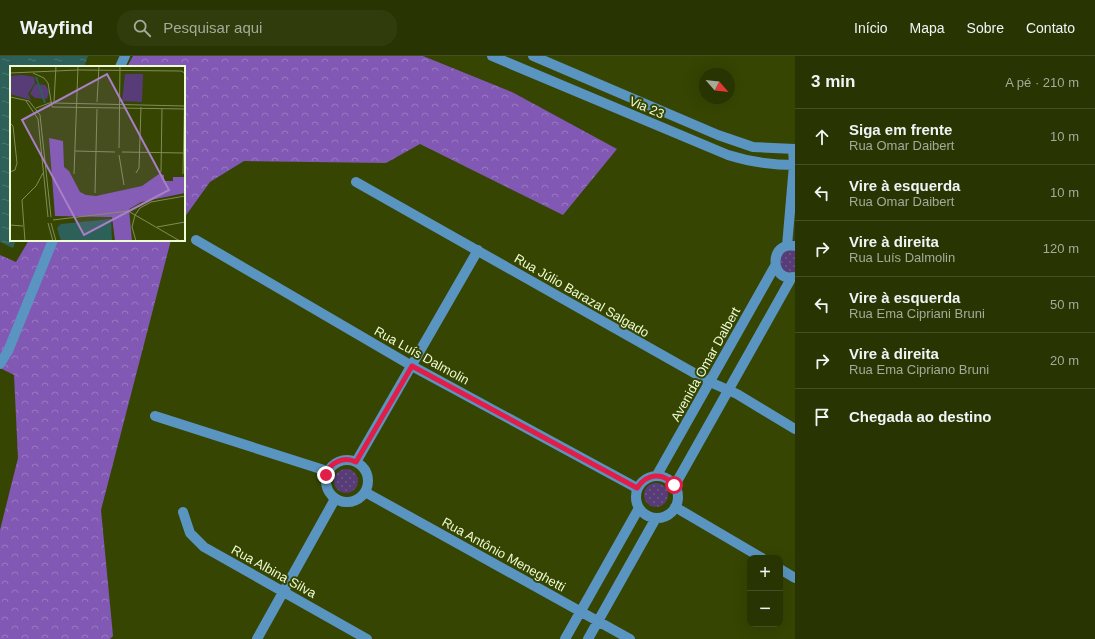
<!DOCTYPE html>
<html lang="pt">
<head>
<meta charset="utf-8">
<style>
  :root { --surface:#283402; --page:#303c0c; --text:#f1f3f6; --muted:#a5aa99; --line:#444f24 }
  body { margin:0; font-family:Arial,sans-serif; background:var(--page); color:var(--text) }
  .controls { position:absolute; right:12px; bottom:12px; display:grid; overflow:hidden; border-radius:8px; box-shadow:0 4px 16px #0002 }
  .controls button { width:36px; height:36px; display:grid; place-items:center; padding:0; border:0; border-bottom:1px solid var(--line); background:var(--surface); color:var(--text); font:20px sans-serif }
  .compass { position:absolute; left:699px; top:12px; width:36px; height:36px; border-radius:50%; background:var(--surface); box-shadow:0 4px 16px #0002; rotate:118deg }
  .stop { position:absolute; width:12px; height:12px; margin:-9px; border:3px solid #e11d48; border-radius:50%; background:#fff }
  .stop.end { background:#e11d48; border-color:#fff; box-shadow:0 1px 4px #0008 }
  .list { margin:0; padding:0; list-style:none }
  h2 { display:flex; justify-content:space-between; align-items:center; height:52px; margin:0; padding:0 16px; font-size:17px }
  h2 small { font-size:13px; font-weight:400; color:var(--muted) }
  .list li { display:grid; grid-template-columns:26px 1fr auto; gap:12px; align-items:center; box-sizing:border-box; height:56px; padding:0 16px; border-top:1px solid var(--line) }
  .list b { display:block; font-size:15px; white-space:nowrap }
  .list p { margin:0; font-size:13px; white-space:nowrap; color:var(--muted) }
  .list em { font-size:13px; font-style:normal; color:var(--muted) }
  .icon { flex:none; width:22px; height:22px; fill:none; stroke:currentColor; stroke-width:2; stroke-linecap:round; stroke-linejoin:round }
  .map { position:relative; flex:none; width:795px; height:583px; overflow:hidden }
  header { display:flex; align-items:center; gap:24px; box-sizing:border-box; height:56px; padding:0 20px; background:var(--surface); border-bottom:1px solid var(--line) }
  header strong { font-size:19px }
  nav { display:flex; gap:22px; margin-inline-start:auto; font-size:14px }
  .search { width:280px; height:36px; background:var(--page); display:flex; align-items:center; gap:10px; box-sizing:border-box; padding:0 14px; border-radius:16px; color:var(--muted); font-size:15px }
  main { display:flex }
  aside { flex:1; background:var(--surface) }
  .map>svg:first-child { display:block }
</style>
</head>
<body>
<header>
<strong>Wayfind</strong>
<div class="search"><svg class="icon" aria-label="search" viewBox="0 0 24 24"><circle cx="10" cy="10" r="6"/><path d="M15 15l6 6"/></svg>Pesquisar aqui</div>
<nav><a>Início</a><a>Mapa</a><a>Sobre</a><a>Contato</a></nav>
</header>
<main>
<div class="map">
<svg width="795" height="583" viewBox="0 0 795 583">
  <defs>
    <pattern id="grass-dots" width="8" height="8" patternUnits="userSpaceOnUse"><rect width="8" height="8" fill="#573c78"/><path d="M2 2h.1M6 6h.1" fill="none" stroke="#6f598a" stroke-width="1.8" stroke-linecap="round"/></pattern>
    <pattern id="forest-crowns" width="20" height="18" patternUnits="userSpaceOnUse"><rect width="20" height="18" fill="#8158b3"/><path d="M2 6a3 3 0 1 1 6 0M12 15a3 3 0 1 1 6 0" fill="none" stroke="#9979c0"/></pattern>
    <pattern id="water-ripples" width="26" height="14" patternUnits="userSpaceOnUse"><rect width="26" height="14" fill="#2d6058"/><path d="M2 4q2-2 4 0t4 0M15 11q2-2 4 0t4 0" fill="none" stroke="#4c786f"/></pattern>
  </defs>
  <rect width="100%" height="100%" fill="#364502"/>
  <path fill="url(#grass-dots)" d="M792 194 795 195V216H785L780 212V199L786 195Z
    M334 425a12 12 0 1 1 24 0a12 12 0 1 1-24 0Z
    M644 439a12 12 0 1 1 24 0a12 12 0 1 1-24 0Z"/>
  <path fill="url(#forest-crowns)" d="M133 0H423L512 36 617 93 563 159 420 88 386 107 244 105 210 126 184 162V11H127Z
    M29 184H171L101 454 113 580 110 583H0V474L18 402 14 319 0 312V199L16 206Z"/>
  <path fill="url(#water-ripples)" d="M0 0H88L84 11H11V184H16L13 192 0 186Z"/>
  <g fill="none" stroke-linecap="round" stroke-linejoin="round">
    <path stroke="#5a94c1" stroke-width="10" d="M492 0 728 99C750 106 772 109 795 109
      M533 0 718 79 753 91 795 93
      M120 11 125 0
      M356 126 710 326 737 338 795 373
      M196 184 412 310 637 432
      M787 190 794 109 793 93
      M795 190C769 184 769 227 795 221
      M0 308 8 295 53 184
      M155 360 327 415
      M326 425a21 21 0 1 1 42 0a21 21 0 1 1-42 0Z
      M356 406 478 194
      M657 419 775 210
      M636 441a21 21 0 1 1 42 0a21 21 0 1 1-42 0Z
      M675 429 792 221
      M365 436 630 583
      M675 451 762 502
      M183 456 190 477 204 491 367 583
      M780 513 795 522
      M257 583 335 443
      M565 583 639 452
      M588 583 656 462"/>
  </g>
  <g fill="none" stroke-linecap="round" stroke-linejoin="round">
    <path stroke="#e11d48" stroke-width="5" d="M326 419C330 406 344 400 356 406L412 310 637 432C647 417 663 416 674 429"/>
  </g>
  <g text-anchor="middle" stroke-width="4" stroke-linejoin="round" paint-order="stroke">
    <g font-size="13" fill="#eefcd3" stroke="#364502">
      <text transform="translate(647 51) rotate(23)" y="5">Via 23</text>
      <text transform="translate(582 239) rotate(30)" y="5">Rua Júlio Barazal Salgado</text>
      <text transform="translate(422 299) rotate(29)" y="5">Rua Luís Dalmolin</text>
      <text transform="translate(705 308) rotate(-61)" y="5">Avenida Omar Dalbert</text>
      <text transform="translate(504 498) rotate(29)" y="5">Rua Antônio Meneghetti</text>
      <text transform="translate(274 515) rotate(29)" y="5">Rua Albina Silva</text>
    </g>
  </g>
  <g transform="translate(10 10)">
    <rect width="175" height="175" fill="#364502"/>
    <path d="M13 9 24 11 25 17 18 28 21 34 0 28V10Z" fill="#573c78"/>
    <path d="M39 72 53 75 54 101 59 105 70 126 76 129 86 130 132 120 149 108 154 109V115H163V111H175V127L131 136 119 143 122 175H105L102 151 45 150Z" fill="#8158b3"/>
    <path d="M115 8H133L132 36 112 35ZM25 18 35 19 39 25 37 33 25 32 20 28Z" fill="#573c78"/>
    <path d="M101 153 102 175H51L47 162 51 158Z" fill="#2d6058"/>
    <path fill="none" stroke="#2d6058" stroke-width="2" d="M26 11 35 37"/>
    <path fill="none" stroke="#808e56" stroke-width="1" d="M0 7 68 4 171 5 175 7M23 7 34 12 38 17 42 41 175 43M0 31 19 35 30 49 41 151M16 35 28 53 38 151M44 36 46 0M87 36 89 0M45 37 175 40M26 42 42 36M28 45 40 40M0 57 3 60 7 97 5 104 0 106M109 82 110 0M65 85 105 86M112 86 175 87M109 89 114 119M151 106 152 42M126 107 129 102 131 41M64 108 68 0M173 108 175 13M85 127 87 43M43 154 118 145 125 149 122 161 126 175M38 157 43 175M41 157 46 175M0 159 13 160M147 161 175 156M15 175 12 134 26 120 33 107M170 175 125 149 130 142 141 136 175 130"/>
    <path fill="#a97fc7" fill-opacity="0.15" stroke="#a97fc7" stroke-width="2" d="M97 8 159 124 74 169 12 54Z"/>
    <rect width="175" height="175" fill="none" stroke="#eefcd3" stroke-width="2"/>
  </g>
</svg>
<div class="controls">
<button>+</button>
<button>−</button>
</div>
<svg class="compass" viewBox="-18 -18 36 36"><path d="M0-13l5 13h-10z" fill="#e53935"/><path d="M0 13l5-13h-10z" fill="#a5aa99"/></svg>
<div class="stop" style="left:674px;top:429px"></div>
<div class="stop end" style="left:326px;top:419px"></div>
</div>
<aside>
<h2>3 min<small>A pé · 210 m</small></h2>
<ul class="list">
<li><svg class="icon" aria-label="ahead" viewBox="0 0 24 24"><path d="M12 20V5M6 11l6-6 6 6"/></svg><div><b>Siga em frente</b><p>Rua Omar Daibert</p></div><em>10 m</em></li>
<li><svg class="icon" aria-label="left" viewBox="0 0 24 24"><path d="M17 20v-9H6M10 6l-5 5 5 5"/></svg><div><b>Vire à esquerda</b><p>Rua Omar Daibert</p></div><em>10 m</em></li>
<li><svg class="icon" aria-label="right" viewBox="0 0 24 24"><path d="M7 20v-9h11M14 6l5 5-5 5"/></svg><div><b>Vire à direita</b><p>Rua Luís Dalmolin</p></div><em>120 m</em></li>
<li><svg class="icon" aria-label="left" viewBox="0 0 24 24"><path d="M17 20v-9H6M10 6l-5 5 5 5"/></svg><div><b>Vire à esquerda</b><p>Rua Ema Cipriani Bruni</p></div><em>50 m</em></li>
<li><svg class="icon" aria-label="right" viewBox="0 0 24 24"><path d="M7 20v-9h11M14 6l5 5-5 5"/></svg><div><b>Vire à direita</b><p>Rua Ema Cipriano Bruni</p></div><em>20 m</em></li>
<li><svg class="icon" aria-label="arrive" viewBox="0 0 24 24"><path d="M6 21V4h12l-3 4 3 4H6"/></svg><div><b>Chegada ao destino</b></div></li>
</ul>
</aside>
</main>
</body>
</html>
